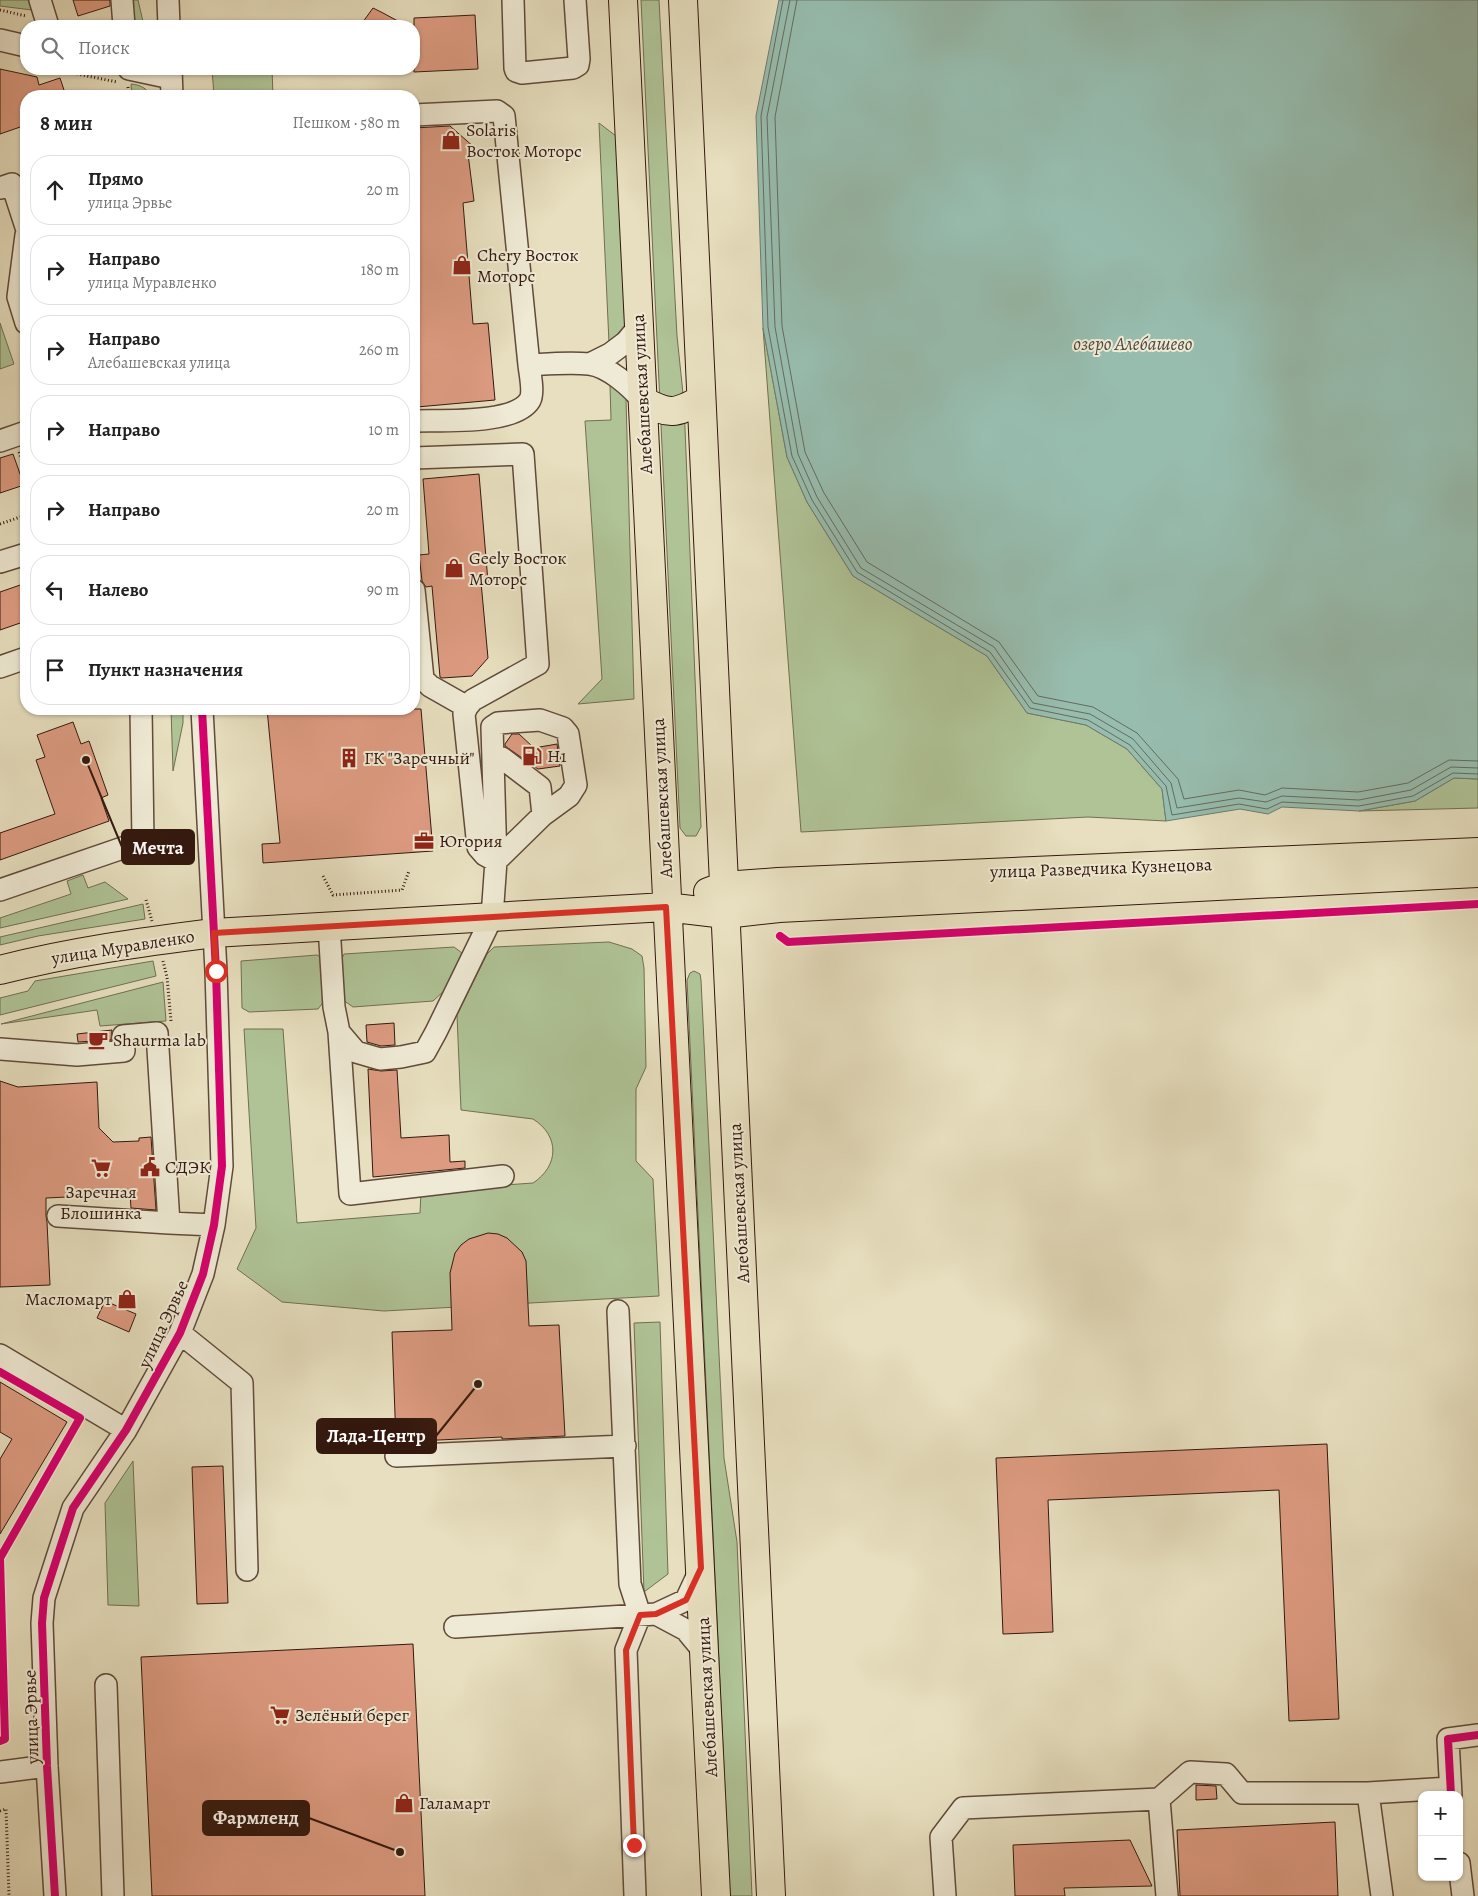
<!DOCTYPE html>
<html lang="ru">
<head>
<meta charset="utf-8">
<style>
  :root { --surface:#fff; --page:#f2f2f2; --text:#222; --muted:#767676; --line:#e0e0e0 }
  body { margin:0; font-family:Alegreya,serif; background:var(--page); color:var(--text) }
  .controls { position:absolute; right:15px; bottom:15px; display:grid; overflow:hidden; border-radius:10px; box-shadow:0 1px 4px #0004 }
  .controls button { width:45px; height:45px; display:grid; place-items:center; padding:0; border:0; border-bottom:1px solid var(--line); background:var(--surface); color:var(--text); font:25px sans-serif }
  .stop { position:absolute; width:15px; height:15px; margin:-11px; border:4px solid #d93025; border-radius:50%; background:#fff }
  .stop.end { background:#d93025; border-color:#fff; box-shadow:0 1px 5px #0008 }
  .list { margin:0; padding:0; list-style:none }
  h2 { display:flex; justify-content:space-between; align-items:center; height:65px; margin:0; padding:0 20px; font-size:21px }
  h2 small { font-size:16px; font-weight:400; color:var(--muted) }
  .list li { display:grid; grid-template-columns:32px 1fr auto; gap:15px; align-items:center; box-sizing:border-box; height:70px; margin:0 10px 10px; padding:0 10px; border:1px solid var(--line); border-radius:20px }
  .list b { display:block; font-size:19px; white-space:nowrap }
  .list p { margin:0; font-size:16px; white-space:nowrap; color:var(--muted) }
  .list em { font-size:16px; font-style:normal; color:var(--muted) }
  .icon { flex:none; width:28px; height:28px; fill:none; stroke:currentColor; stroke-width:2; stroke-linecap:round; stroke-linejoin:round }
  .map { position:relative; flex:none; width:1478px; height:1896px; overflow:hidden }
  .search { position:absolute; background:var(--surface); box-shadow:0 1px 4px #0004; left:20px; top:20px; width:400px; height:55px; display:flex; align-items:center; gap:12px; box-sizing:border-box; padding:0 18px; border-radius:20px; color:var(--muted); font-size:19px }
  .panel { position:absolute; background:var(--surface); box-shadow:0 1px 4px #0004; left:20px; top:90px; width:400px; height:625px; border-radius:20px }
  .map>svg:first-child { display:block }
</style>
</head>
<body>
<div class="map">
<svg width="1478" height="1896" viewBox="0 0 1478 1896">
  <rect width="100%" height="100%" fill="#e7dfbf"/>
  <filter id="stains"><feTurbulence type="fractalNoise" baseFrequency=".004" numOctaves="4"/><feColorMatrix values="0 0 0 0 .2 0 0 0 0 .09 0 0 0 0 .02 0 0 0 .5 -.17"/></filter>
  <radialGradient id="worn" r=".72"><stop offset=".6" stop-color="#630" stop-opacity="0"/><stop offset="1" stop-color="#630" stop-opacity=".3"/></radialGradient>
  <path fill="#afc396" stroke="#726e52" d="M0 0H28L32 10 0 6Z
    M129 0H138L144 26H131Z
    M641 0H659L677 336 684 403 701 827 696 836H686L680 828Z
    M212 69H272L273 96H214Z
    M131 84C141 85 146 88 151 96H132Z
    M599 123 616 136 625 326 609 343Z
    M0 323 14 364 0 369Z
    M763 328 787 457 807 502 853 576 987 656 1027 713 1086 725 1127 749 1162 789 1166 821 1088 817 801 832Z
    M610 385 626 399 634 699 578 704 602 679 585 421 611 420Z
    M171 709H183V723L173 771Z
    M1454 778 1478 779V808L1359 811 1415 801Z
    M83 875 88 888 105 882 128 899 0 928V918L71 894 67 881Z
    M143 904 145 919 38 936 0 945V937Z
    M609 942 632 949 642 956 644 968 646 1067 636 1089V1161L653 1179 659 1296 384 1311 282 1302 237 1269 256 1228 244 1029H283L297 1223 420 1213 421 1191 533 1183C559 1166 560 1136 533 1119L461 1110 457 1015 487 954 494 947Z
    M454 947 462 953 445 990 433 1001 353 1007 343 1000 340 963 344 954Z
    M317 955 323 958 325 1000 318 1009 249 1012 242 1008 241 961Z
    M153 961 156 976 0 1015V998L28 991 35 981Z
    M694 971 700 974 701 980 724 1458 737 1542 752 1896H730L687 980 690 973Z
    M163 982 166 1021 100 1026 97 1010 1 1024Z
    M660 1322 668 1574 644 1592 634 1323Z
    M133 1461 139 1606 108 1605 105 1503Z"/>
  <path fill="#97bdaf" stroke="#6f7b6f" d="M779 0H1478V779L1454 778 1415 801 1359 811 1282 807 1268 814 1240 809 1166 821 1162 789 1127 749 1086 725 1027 713 987 656 853 576 807 502 787 457 763 328 756 116Z"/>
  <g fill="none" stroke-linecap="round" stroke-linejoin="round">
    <path stroke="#666a5e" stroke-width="1" d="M783 0 761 116 768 327 792 456 812 500 857 572 990 652 1030 708 1088 720 1130 745 1166 786 1172 815 1239 804 1267 809 1282 802 1359 806 1413 796 1453 773 1478 774
      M790 0 767 117 775 327 798 454 817 497 861 568 994 647 1033 703 1090 714 1133 739 1171 783 1177 808 1239 798 1266 802 1282 796 1359 800 1411 790 1451 767 1478 768
      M797 0 775 117 782 326 805 452 824 493 867 562 999 642 1038 696 1093 707 1137 733 1178 779 1184 799 1239 790 1265 795 1282 788 1358 792 1408 783 1449 760 1478 761"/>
  </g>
  <path fill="#dd9b81" stroke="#34180e" d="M73 0H110V6L78 16Z
    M373 8 383 13 407 26H360Z
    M475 15 478 69 414 72V18Z
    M0 69 37 77 39 85 60 78 66 96H26V125L0 134Z
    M450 126 475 148 468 154 474 201 463 203 473 324 488 323 495 400 417 407 414 376V128Z
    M13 454 24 485 0 493V458Z
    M479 474 488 582H481L488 658 472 676 442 678 440 677 432 586 426 587 422 581 419 555 429 554 423 479Z
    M26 583V621L0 630V592Z
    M267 709H421L433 851 263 863 262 844 280 843Z
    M73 722 81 744 89 741 108 795 101 798 109 821 0 860V833L55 814 36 760 45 757 37 735Z
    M512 734H519L534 748 557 744 560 766 538 769 505 746V744Z
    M394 1023 395 1045 381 1046 367 1042 366 1025Z
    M112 1030 111 1040 78 1042 77 1034Z
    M368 1069 381 1071 397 1070 401 1138 449 1135 450 1162 465 1161V1168L373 1177Z
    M0 1081 18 1087 97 1082 99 1128 113 1142 139 1141V1138L151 1137 156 1210 131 1208 130 1194 46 1198V1216L47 1222 50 1285 0 1287Z
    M488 1233 498 1234 507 1238 522 1252 526 1261 529 1326 559 1325 565 1436 502 1439V1437L396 1442 392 1332 452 1330 450 1273 455 1253 461 1245 469 1239Z
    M105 1301 136 1314 129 1332 97 1318Z
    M0 1382 67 1422 0 1534V1459L12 1439 0 1432Z
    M1327 1444 1339 1719 1289 1721 1279 1490 1048 1500 1053 1632 1003 1634 996 1458Z
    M223 1466 228 1603 197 1604 192 1467Z
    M413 1644 425 1896H152L141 1657Z
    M1196 1785 1216 1786 1217 1799 1196 1800Z
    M1335 1822 1338 1896H1180L1177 1830Z
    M1130 1840 1152 1886 1064 1888 1065 1896H1015L1013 1845Z"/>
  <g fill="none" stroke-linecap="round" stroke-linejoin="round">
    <defs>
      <path id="minor" d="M40 0 48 26
        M122 0 124 26
        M168 0 169 26
        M513 0 515 68 516 71 522 73 573 68 578 65 579 59 575 0
        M0 40 26 46
        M129 69 171 78
        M171 69 172 96
        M414 115 497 111 504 116 529 365C548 364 569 362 589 364 608 366 631 387 643 401
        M0 188 12 184 26 227
        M26 235 18 297 26 323
        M590 364 610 354 626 342 639 326
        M414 421C441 420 515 425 530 400 534 392 530 374 529 365
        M0 441 26 432
        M0 562 26 554
        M414 590 423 679 430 686 467 707
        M0 667 26 658
        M540 720 563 728 568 734 576 785 569 796 543 815 496 861 492 727 498 723Z
        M493 760 502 758 540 787 543 815
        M0 890 143 841 141 709
        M329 926 334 1007 339 1032 356 1052 380 1059 401 1057 425 1052 436 1032 492 917 496 861 485 855 478 847 464 714 467 707 473 700 538 664 523 454 414 458
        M339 1032 350 1194 503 1176
        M0 1049 77 1055 124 1051 123 1036 157 1033 169 1223 58 1216
        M169 1223 214 1225
        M618 1311 630 1584 640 1615 626 1650 635 1896
        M180 1333 242 1383 247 1570
        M0 1355 126 1430
        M396 1456 625 1446
        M656 1614 686 1630 705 1653
        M455 1627 656 1614 686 1600 700 1570
        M106 1685 113 1896
        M0 1772 47 1766
        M1368 1793 1450 1788
        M1451 1795 1448 1739 1478 1735
        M1159 1799 1167 1896
        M1459 1863 1463 1896
        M55 1896 47 1766 42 1623 44 1598 73 1508 126 1430 180 1333 203 1274 214 1225 222 1166 216 971 202 709
        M945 1896 941 1837 963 1808 1159 1799 1190 1772 1226 1774 1242 1793H1368L1382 1896"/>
      <path id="major" d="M623 0 716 1896
        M683 0 771 1896
        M643 401C670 415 674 414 701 400
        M708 892 724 886 778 882 1478 852
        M0 970C70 952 142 942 214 933L666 907 725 914 779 908 1478 873"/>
    </defs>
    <use href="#minor" stroke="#614a3a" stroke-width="24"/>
    <use href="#major" stroke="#34180e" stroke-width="30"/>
    <path stroke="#34180e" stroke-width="3" stroke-dasharray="1 2.5" stroke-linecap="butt" d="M0 10 26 16
      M53 69 117 82
      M128 87 129 96
      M19 452 26 473
      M0 524 26 515
      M323 876 333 895 402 890 409 871
      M146 900 152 921
      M163 961 167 977 171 1021
      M0 1811 6 1809 9 1896"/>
    <use href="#minor" stroke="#efead5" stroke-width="21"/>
    <use href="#major" stroke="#e7dfbf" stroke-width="28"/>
    <defs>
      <path id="cycleway" d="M780 936 788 942 1478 904
        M0 1372 80 1418 0 1558 5 1739 0 1741
        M1451 1795 1448 1739 1478 1735
        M55 1896 47 1766 42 1623 44 1598 73 1508 126 1430 180 1333 203 1274 214 1225 222 1166 216 971 202 709"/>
    </defs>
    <use href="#cycleway" stroke="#efead5" stroke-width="11"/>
    <use href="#cycleway" stroke="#d6006c" stroke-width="8"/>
  </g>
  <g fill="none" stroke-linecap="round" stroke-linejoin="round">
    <path stroke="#d93025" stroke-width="6" d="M216 971 214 933 666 907 701 1568 686 1600 656 1614 640 1615 626 1650 634 1845"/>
  </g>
  <defs>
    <symbol id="shop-bare" viewBox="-9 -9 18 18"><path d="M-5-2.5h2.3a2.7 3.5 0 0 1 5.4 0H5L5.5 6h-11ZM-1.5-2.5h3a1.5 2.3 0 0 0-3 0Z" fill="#8f2418" stroke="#efead5" stroke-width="2.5" paint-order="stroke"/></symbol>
    <symbol id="fuel-bare" viewBox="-9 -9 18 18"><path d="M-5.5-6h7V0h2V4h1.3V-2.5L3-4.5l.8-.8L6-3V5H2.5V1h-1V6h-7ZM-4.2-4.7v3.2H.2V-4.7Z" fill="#8f2418" stroke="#efead5" stroke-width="2.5" paint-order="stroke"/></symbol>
    <symbol id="building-bare" viewBox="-9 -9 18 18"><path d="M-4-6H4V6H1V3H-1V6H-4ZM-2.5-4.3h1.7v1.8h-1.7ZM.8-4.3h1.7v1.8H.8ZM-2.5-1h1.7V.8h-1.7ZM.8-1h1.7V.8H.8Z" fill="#8f2418" stroke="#efead5" stroke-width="2.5" paint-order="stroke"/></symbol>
    <symbol id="office-bare" viewBox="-9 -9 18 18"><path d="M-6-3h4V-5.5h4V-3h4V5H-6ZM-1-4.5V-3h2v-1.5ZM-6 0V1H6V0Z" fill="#8f2418" stroke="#efead5" stroke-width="2.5" paint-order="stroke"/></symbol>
    <symbol id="cafe-bare" viewBox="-9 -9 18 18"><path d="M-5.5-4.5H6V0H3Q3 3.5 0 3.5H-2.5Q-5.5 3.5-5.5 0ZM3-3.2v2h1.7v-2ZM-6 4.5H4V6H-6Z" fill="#8f2418" stroke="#efead5" stroke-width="2.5" paint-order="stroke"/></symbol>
    <symbol id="civic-bare" viewBox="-9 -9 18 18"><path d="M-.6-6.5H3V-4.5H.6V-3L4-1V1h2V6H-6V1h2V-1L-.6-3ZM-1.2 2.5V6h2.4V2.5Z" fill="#8f2418" stroke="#efead5" stroke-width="2.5" paint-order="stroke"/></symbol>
    <symbol id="supermarket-bare" viewBox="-9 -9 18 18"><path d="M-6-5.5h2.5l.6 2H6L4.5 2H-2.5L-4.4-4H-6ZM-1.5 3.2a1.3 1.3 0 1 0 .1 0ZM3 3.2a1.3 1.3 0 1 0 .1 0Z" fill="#8f2418" stroke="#efead5" stroke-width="2.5" paint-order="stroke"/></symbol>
  </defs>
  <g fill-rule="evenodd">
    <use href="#shop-bare" x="437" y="126" width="28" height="28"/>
    <use href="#shop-bare" x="448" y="251" width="28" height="28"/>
    <use href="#shop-bare" x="440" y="554" width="28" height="28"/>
    <use href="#fuel-bare" x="518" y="742" width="28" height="28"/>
    <use href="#building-bare" x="335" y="744" width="28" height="28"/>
    <use href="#office-bare" x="410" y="827" width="28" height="28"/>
    <use href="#cafe-bare" x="84" y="1026" width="28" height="28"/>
    <use href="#civic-bare" x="136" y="1153" width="28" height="28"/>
    <use href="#supermarket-bare" x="87" y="1154" width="28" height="28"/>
    <use href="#shop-bare" x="113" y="1285" width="28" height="28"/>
    <use href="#supermarket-bare" x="266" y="1701" width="28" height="28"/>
    <use href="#shop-bare" x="390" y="1789" width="28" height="28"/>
  </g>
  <g text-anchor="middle" stroke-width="4" stroke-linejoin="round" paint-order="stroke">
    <g font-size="18" fill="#34180e" stroke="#efead5" text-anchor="start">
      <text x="466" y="136">Solaris<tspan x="466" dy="21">Восток Моторс</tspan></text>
      <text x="477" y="261">Chery Восток<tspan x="477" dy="21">Моторс</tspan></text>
      <text x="469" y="564">Geely Восток<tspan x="469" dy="21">Моторс</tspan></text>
      <text x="547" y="762">Н1</text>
      <text x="364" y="764">ГК "Заречный"</text>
      <text x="439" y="847">Югория</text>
      <text x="113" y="1046">Shaurma lab</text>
      <text x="165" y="1173">СДЭК</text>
      <text x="101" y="1198" text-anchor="middle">Заречная<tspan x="101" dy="21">Блошинка</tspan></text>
      <text x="112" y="1305" text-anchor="end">Масломарт</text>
      <text x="295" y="1721">Зелёный берег</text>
      <text x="419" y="1809">Галамарт</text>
    </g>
    <g font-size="18" fill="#34180e" stroke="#efead5">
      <text transform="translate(642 394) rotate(-93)" y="6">Алебашевская улица</text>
      <text transform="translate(662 798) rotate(-93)" y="6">Алебашевская улица</text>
      <text transform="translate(1101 868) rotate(-2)" y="6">улица Разведчика Кузнецова</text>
      <text transform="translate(123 947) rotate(-9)" y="6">улица Муравленко</text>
      <text transform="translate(739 1203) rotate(-93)" y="6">Алебашевская улица</text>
      <text transform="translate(163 1324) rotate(-65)" y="6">улица Эрвье</text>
      <text transform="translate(707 1697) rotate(-93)" y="6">Алебашевская улица</text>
      <text transform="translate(31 1717) rotate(-92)" y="6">улица Эрвье</text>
    </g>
    <g font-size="19" font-style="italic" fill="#524a3e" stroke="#efead5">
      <text x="1133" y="350">озеро Алебашево</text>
    </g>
  </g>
  <path fill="none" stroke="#34180e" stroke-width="2" d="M86 760L122 847M478 1384L436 1436M400 1852L309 1818"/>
  <g fill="#34180e" stroke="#efead5" stroke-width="2">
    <circle cx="86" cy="760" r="5"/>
    <circle cx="478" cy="1384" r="5"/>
    <circle cx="400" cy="1852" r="5"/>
  </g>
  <g fill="#34180e" stroke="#34180e" stroke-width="2">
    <rect x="122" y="830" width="72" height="34" rx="5"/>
    <rect x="317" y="1419" width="119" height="34" rx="5"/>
    <rect x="203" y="1801" width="106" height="34" rx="5"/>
  </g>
  <g font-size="19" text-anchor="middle" font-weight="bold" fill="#fff">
    <text x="158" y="854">Мечта</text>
    <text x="376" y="1442">Лада-Центр</text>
    <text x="256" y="1824">Фармленд</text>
  </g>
  <rect width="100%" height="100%" filter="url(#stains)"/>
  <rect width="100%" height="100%" fill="url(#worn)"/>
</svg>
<div class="controls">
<button>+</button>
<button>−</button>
</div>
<div class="stop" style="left:216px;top:971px"></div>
<div class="stop end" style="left:634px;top:1845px"></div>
<div class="search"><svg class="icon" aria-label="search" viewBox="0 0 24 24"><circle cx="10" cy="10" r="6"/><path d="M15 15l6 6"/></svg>Поиск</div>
<section class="panel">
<h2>8 мин<small>Пешком · 580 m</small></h2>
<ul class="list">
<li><svg class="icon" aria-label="ahead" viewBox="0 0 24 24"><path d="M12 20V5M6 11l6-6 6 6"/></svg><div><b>Прямо</b><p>улица Эрвье</p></div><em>20 m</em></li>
<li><svg class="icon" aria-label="right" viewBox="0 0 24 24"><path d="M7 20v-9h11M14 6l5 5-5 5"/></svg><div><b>Направо</b><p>улица Муравленко</p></div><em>180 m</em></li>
<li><svg class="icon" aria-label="right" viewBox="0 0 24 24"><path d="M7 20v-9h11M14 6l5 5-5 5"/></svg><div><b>Направо</b><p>Алебашевская улица</p></div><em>260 m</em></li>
<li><svg class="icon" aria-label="right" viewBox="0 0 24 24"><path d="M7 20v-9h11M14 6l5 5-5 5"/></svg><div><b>Направо</b></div><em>10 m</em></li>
<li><svg class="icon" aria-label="right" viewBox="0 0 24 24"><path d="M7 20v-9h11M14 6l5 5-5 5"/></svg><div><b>Направо</b></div><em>20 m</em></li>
<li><svg class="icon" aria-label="left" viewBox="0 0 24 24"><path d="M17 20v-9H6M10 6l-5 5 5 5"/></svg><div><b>Налево</b></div><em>90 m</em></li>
<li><svg class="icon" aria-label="arrive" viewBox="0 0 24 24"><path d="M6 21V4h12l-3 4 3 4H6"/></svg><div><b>Пункт назначения</b></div></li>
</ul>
</section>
</div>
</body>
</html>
